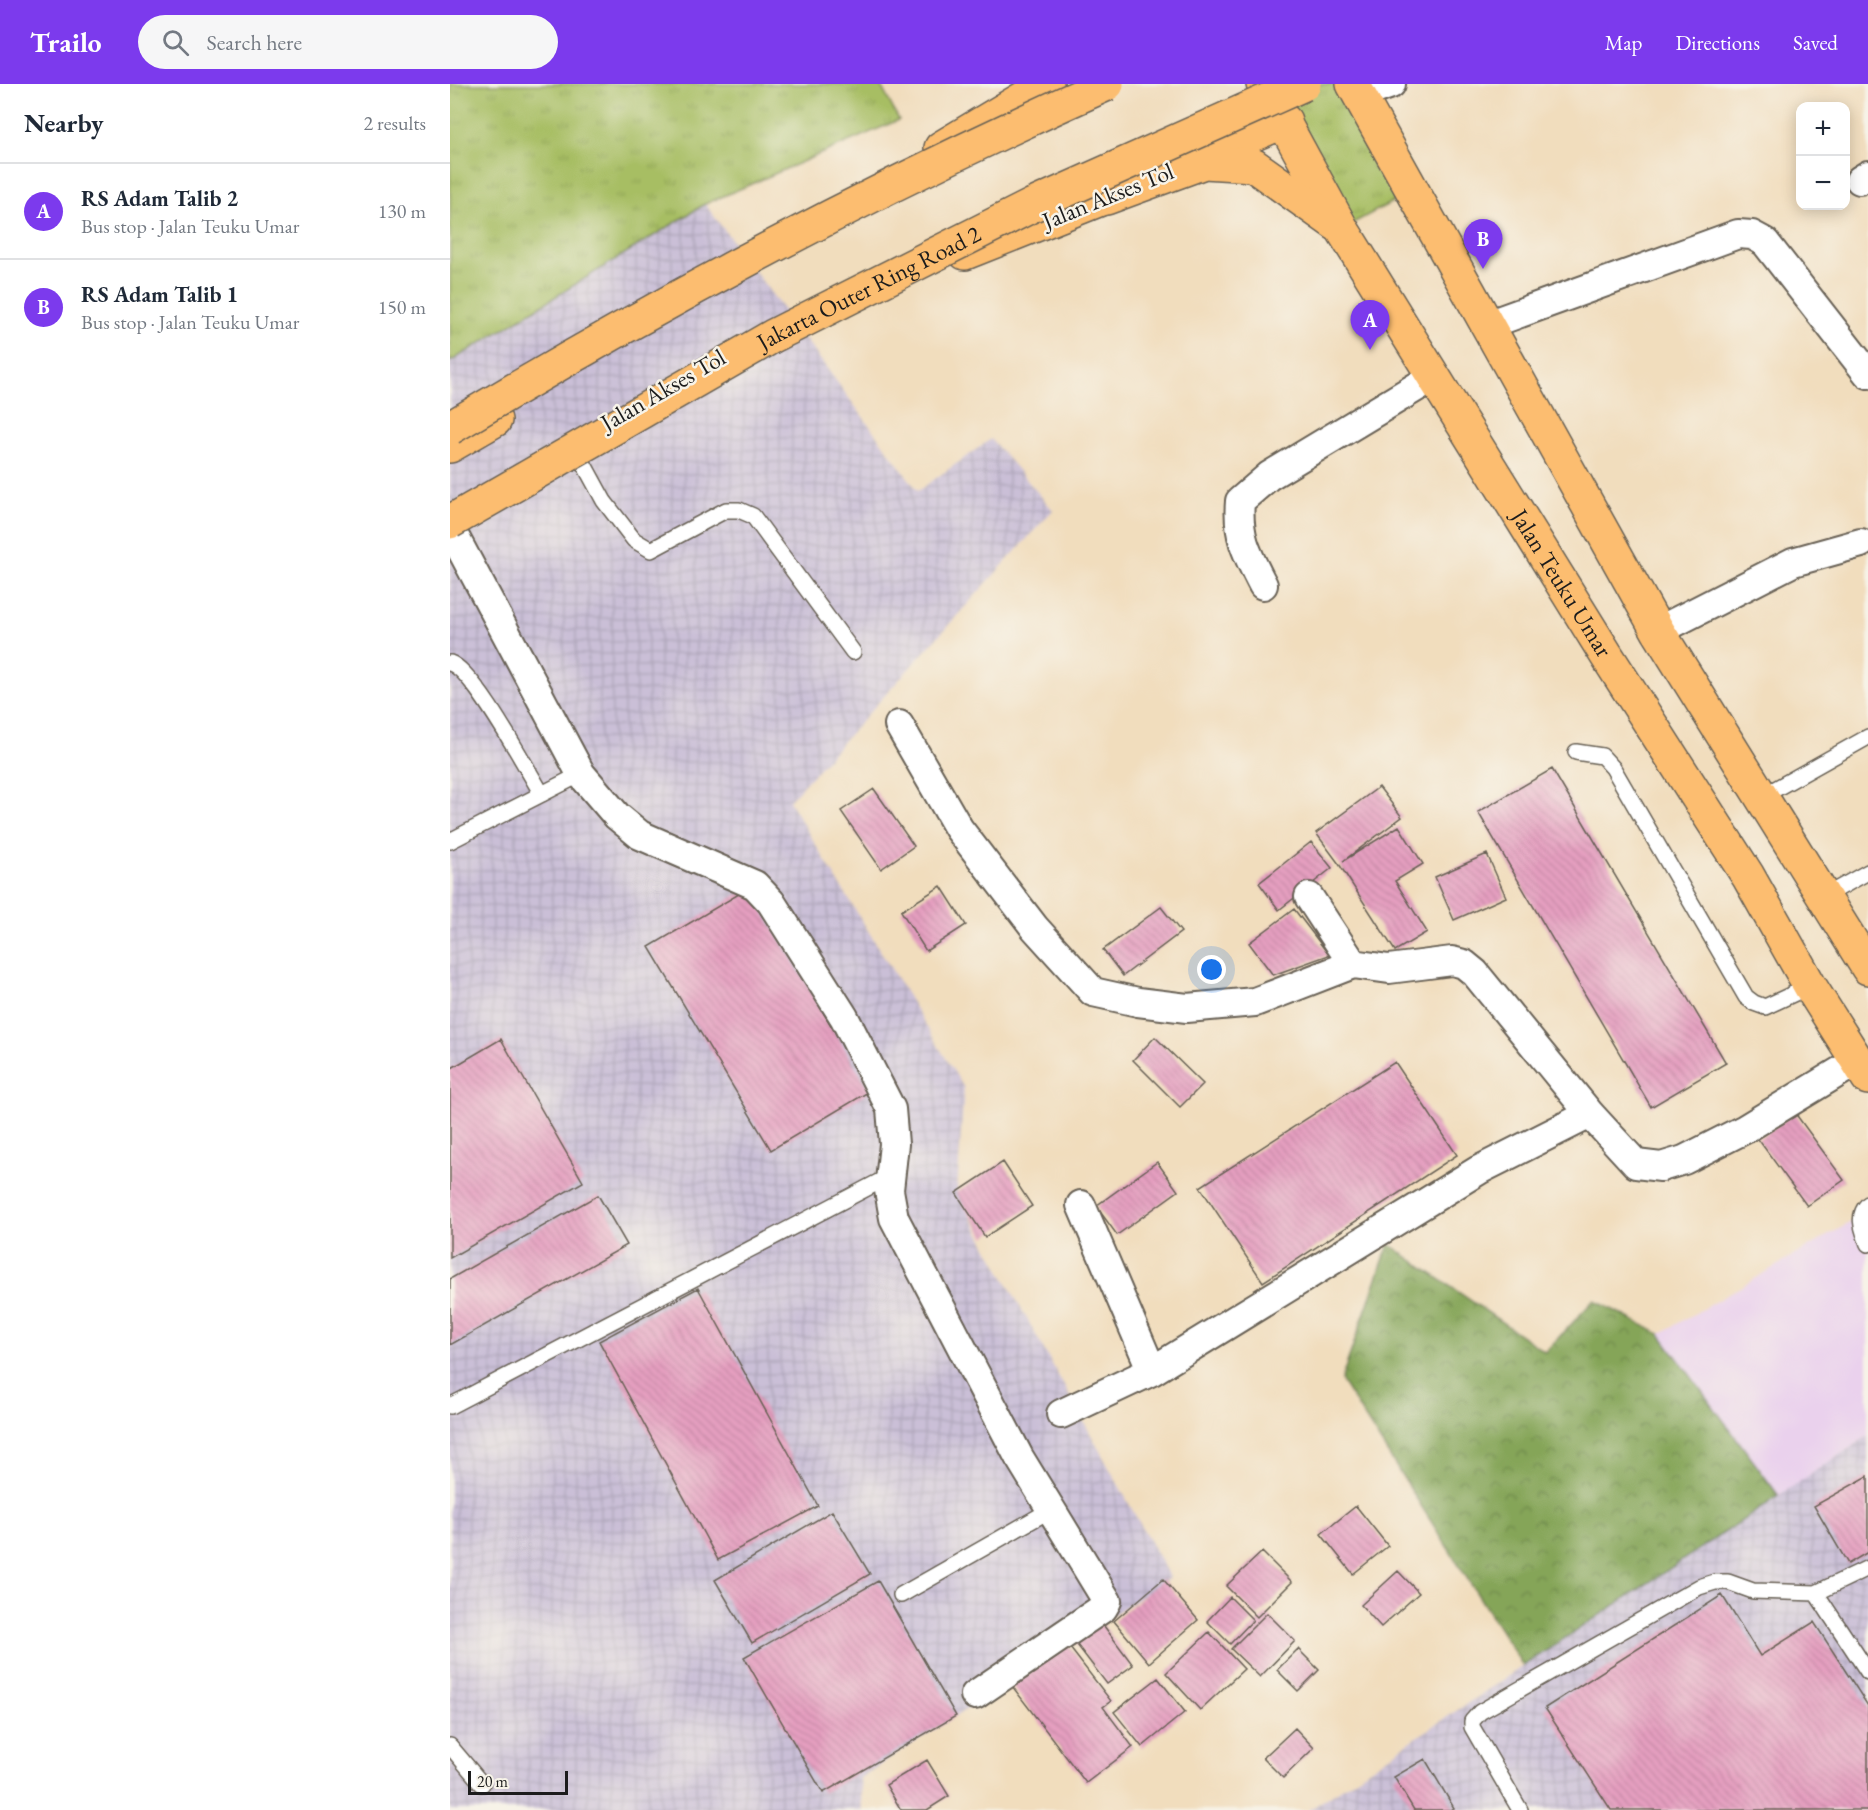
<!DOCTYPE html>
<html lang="en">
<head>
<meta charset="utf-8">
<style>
  :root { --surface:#fff; --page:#f6f6f7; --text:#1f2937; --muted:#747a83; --line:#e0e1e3; --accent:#7c3aed }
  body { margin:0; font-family:"EB Garamond",serif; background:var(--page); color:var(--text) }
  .controls { position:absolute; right:18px; top:18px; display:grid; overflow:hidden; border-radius:12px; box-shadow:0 3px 15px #0003 }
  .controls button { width:54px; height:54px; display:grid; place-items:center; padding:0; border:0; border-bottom:2px solid var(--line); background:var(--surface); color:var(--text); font:30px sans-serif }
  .scale { position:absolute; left:18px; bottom:15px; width:100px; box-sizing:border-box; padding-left:6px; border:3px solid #1c1c1c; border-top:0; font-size:16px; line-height:21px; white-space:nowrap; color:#1c1c1c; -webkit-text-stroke:4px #f7f3e8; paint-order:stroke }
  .you { position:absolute; left:762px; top:886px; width:21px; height:21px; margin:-15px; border:4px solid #fff; border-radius:50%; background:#1a73e8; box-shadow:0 0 0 9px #1a73e833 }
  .badge { display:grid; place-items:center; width:39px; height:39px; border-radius:50%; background:var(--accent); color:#fff; font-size:20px; font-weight:700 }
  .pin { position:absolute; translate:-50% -50px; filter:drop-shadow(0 2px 3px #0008) }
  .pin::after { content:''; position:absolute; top:32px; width:21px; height:18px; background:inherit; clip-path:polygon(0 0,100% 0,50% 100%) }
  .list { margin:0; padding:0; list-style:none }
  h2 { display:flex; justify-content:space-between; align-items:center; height:78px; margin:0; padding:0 24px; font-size:26px }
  h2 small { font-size:20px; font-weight:400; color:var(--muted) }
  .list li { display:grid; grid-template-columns:39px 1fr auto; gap:18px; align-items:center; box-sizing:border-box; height:96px; padding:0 24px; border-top:2px solid var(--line) }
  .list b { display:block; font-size:22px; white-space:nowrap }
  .list p { margin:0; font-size:20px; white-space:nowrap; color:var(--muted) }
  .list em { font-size:20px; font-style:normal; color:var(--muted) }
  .icon { flex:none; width:33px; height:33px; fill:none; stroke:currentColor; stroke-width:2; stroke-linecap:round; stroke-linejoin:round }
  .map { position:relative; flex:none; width:1418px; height:1726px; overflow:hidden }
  header { display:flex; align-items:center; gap:36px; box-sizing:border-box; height:84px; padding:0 30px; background:var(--accent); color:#fff }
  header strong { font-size:28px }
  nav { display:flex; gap:33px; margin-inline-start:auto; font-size:21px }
  .search { width:420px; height:54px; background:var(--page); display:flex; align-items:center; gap:15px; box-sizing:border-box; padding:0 21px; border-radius:33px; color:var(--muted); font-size:22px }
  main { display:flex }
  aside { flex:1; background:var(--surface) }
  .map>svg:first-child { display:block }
</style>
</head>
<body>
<header>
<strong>Trailo</strong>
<div class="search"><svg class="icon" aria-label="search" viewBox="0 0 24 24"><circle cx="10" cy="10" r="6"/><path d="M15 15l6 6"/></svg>Search here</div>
<nav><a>Map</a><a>Directions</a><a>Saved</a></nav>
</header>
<main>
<aside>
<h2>Nearby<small>2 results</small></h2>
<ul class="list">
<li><span class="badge">A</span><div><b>RS Adam Talib 2</b><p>Bus stop · Jalan Teuku Umar</p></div><em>130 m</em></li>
<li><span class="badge">B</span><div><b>RS Adam Talib 1</b><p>Bus stop · Jalan Teuku Umar</p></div><em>150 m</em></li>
</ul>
</aside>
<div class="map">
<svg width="1418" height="1726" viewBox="0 0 1418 1726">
  <defs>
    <pattern id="industrial-grid" width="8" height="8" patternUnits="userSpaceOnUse" patternTransform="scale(1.5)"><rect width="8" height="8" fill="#cabfd7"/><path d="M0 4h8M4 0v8" fill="none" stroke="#ada4b8"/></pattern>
    <pattern id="grass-tufts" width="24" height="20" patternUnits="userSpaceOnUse" patternTransform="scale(1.5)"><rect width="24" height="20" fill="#a7be63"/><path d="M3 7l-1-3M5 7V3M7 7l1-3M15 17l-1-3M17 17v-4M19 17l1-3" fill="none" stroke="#8fa355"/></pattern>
    <pattern id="forest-crowns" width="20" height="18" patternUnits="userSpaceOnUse" patternTransform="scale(1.5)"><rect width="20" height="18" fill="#85a559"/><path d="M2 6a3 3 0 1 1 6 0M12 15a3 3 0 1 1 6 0" fill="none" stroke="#6c8649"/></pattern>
    <pattern id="building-back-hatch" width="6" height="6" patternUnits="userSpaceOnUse" patternTransform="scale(1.5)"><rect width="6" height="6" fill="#e59fc0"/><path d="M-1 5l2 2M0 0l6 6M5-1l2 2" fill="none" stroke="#c488a4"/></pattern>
  </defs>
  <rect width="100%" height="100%" fill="#f7f3e8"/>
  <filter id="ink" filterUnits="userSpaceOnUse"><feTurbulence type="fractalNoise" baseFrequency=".0167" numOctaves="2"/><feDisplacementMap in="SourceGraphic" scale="12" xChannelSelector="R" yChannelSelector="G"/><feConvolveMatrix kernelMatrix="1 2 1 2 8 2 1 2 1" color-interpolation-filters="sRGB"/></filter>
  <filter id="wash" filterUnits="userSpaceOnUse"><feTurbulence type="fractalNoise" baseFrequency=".008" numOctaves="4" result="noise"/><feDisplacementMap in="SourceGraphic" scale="24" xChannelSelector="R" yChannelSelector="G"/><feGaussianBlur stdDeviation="1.35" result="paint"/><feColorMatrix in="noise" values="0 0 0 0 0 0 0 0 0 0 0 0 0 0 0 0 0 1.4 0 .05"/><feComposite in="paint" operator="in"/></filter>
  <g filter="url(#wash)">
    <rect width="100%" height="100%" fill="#f1ddbd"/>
    <path fill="#ead1ed" d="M1418 1128V1352L1329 1412 1210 1250Z"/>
    <path fill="url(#industrial-grid)" d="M255 120 468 407 541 355 603 426 339 717 514 1004 507 1108 720 1494 410 1694 412 1726H0V278Z
      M1418 1352V1726H859L1073 1582Z"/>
    <path fill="url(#grass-tufts)" stroke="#626d40" stroke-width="1.5" d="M0 0H430L449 36 255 120 0 278Z
      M811 0H903L963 107 892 145Z"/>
    <path fill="url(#forest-crowns)" stroke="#50603a" stroke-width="1.5" d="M939 1160 1095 1268 1144 1216 1210 1250 1329 1412 1073 1582 891 1296Z"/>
    <g id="blocks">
      <path fill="url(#building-back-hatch)" d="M1102 685 1276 979 1201 1023 1028 728Z
        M929 703 952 733 893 777 949 742 973 780 945 797 977 848 945 867 889 780 866 749Z
        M424 705 464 762 431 785 391 727Z
        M861 758 882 784 829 826 809 799Z
        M1037 770 1056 813 1004 836 985 793Z
        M491 802 516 841 476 867 451 827Z
        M299 804 420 1007 321 1066 199 863Z
        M711 823 731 848 673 892 653 866Z
        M844 825 879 871 823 891 799 859Z
        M705 953 753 1000 730 1023 683 976Z
        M51 955 133 1098 0 1174V985Z
        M945 978 1007 1071 813 1198 750 1103Z
        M1345 1029 1394 1096 1357 1122 1308 1055Z
        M553 1078 582 1122 535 1153 506 1109Z
        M707 1078 728 1107 667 1151 646 1122Z
        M148 1111 177 1161 0 1261V1195Z
        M248 1204 368 1422 268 1476 149 1257Z
        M1418 1392V1468L1398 1480 1364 1422Z
        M906 1422 938 1462 903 1490 871 1450Z
        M382 1427 420 1490 302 1559 265 1496Z
        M812 1468 842 1498 807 1533 776 1502Z
        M948 1487 969 1509 931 1543 911 1521Z
        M713 1495 748 1536 699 1579 664 1537Z
        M428 1497 506 1632 373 1709 294 1573Z
        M1272 1511 1310 1572 1364 1538 1418 1622V1726H1161L1095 1624Z
        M780 1513 803 1536 780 1560 757 1537Z
        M817 1529 845 1557 810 1593 781 1565Z
        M651 1538 683 1581 657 1600 624 1557Z
        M759 1548 794 1585 750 1626 716 1589Z
        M617 1560 661 1617 653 1623 683 1663 636 1699 562 1602Z
        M848 1565 869 1586 848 1607 827 1586Z
        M708 1594 735 1628 692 1663 664 1628Z
        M845 1644 864 1664 833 1694 813 1674Z
        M975 1675 1004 1724 1001 1726H964L944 1693Z
        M477 1676 499 1712 477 1726H451L436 1701Z"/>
    </g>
  </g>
  <g filter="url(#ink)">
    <use href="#blocks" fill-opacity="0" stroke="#676054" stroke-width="1.5"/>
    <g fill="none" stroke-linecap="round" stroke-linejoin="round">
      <defs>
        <path id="lane" d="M124 362 154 417 184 456 201 466 276 426H289L303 432 403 568
          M0 579C24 586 76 684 92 710
          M1126 668 1152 672 1163 684 1296 913 1304 919 1315 923 1360 902
          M1311 713 1418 653
          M0 757 131 690
          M1373 813 1418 788
          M1418 1120C1406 1132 1413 1146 1418 1160
          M0 1322 440 1092
          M1366 1509 1418 1588
          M451 1511 602 1425
          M0 1662 32 1700
          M1070 1726 1022 1643V1637L1030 1628 1249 1503 1265 1498H1278L1303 1507 1366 1509 1418 1484"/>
        <path id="street" d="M910 11 941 0
          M1410 96 1418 91
          M1037 241 1288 150 1302 151 1315 158 1418 290
          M0 444 131 690 167 732 190 751 305 801 321 818 394 933 441 1025 444 1060 439 1106 444 1134 569 1373 657 1517 653 1524 525 1611
          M813 501C797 470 787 453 790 417L819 392 983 293
          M1208 547 1343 478 1411 459
          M449 641 509 745 585 844 643 908 688 918 737 924 805 918 903 880
          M859 813 903 880 939 885 1002 877 1014 880 1025 889 1140 1030 1186 1080 1211 1083 1234 1076 1295 1045 1407 977
          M631 1121 702 1287
          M611 1330 702 1287 1029 1086 1140 1030"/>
        <path id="primary" d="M491 64 597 0
          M734 80 835 37
          M515 169 681 103
          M0 362 45 336"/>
        <g id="highway">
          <path id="s1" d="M813 0 892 145 1157 572 1298 792 1360 902 1418 994"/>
          <path d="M903 0 1208 547 1418 884"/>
          <path d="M656 114 754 78 803 81 886 140"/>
        </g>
      </defs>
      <use href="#lane" stroke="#676054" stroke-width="18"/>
      <use href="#street" stroke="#676054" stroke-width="32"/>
      <use href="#primary" stroke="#676054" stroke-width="36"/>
      <use href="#highway" stroke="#676054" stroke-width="36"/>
      <use href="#lane" stroke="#fff" stroke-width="15"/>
      <use href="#street" stroke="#fff" stroke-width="28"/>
      <use href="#primary" stroke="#fcbd6f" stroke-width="33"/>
      <use href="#highway" stroke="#fcbd6f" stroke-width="33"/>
      <defs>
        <g id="highway-bridge">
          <path d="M0 344C212 217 431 101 657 0"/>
          <path id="s2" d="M0 438 323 252 583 121 854 0"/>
        </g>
      </defs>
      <use href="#highway-bridge" stroke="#676054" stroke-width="36" stroke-linecap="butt"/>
      <use href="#highway-bridge" stroke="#fcbd6f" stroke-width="33"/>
    </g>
  </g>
  <g text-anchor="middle" stroke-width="5" stroke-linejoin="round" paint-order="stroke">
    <g font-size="24" fill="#1c1c1c" stroke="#f7f3e8">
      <text transform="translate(658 112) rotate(-22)" y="8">Jalan Akses Tol</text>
      <text dy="8" stroke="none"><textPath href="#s2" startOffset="480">Jakarta Outer Ring Road 2</textPath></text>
      <text transform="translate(213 306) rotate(-30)" y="8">Jalan Akses Tol</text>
      <text dy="8" stroke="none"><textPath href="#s1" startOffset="582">Jalan Teuku Umar</textPath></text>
    </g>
  </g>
</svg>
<div class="controls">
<button>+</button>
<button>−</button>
</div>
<div class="scale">20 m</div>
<div class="you"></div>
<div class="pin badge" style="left:920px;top:266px">A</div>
<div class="pin badge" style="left:1033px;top:185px">B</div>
</div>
</main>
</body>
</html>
